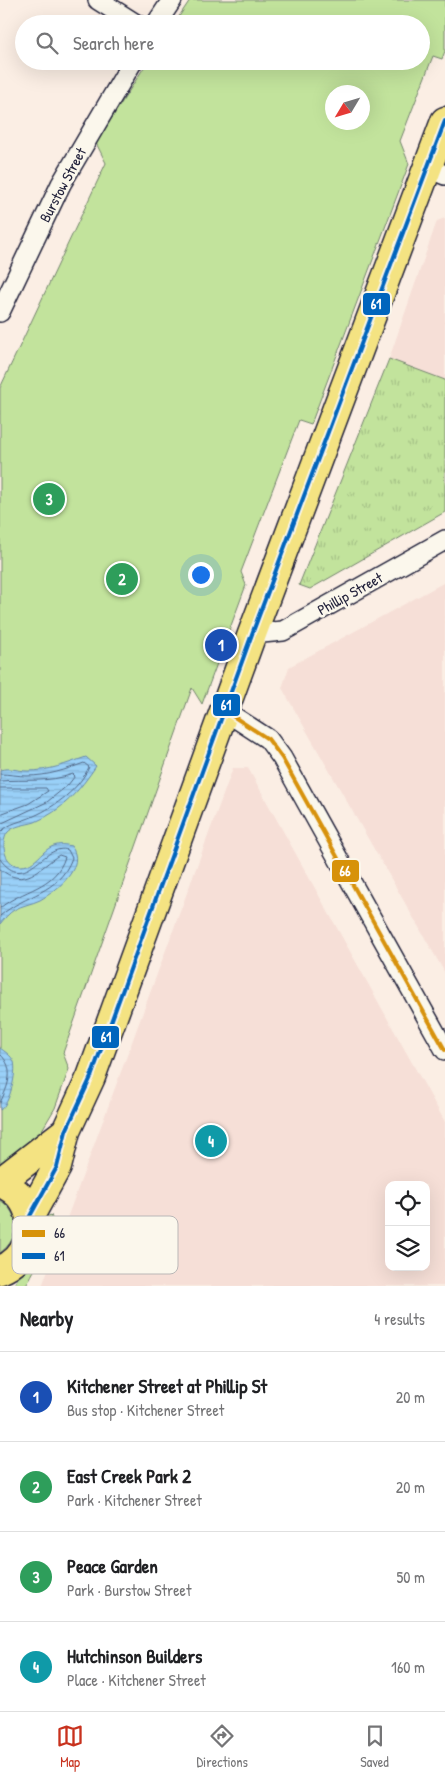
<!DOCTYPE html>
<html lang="en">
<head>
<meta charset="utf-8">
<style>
  :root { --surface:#fff; --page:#f2f2f2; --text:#202124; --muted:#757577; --line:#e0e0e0; --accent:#c8321e }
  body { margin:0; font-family:"Patrick Hand",sans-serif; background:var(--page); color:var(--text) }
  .controls { position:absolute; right:15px; bottom:15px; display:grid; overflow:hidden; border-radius:10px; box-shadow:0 5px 20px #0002 }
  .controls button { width:45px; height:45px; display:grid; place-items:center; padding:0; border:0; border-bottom:1px solid var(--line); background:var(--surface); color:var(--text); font:25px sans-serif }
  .compass { position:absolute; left:325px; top:85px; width:45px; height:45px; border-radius:50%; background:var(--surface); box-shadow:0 5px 20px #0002; rotate:232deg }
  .you { position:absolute; left:200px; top:574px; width:18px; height:18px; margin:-12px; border:4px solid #fff; border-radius:50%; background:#1a73e8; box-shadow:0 0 0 8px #1a73e833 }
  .badge { display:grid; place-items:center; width:32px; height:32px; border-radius:50%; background:var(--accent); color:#fff; font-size:16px; font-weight:700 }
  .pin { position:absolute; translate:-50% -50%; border:2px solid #fff; box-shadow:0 1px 5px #0006 }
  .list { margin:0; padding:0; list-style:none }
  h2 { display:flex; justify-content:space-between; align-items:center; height:65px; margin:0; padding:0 20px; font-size:21px }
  h2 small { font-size:16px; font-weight:400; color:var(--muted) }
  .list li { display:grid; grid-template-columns:32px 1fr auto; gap:15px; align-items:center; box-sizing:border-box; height:90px; padding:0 20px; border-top:1px solid var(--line) }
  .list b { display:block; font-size:19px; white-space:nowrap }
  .list p { margin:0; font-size:16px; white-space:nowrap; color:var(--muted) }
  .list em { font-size:16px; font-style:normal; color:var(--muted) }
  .icon { flex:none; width:28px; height:28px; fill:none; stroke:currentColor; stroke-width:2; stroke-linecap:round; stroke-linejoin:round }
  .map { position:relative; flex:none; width:445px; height:1286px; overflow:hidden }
  .search { position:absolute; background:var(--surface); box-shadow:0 5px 20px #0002; left:15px; right:15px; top:15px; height:55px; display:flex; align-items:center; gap:12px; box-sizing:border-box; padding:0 18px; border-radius:28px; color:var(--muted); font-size:19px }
  .sheet { height:425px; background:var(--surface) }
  nav { display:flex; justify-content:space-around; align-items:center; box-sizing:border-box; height:70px; border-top:1px solid var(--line); background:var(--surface); font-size:14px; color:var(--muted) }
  nav a { display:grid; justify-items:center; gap:2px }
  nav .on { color:var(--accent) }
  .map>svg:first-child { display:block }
</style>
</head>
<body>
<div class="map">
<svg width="445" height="1286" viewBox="0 0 445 1286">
  <defs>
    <pattern id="grass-tufts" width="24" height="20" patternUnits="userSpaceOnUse" patternTransform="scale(1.25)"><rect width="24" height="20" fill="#c2e39c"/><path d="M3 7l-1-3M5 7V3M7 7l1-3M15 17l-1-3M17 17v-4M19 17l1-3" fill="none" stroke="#a6c287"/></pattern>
    <pattern id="water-rules" width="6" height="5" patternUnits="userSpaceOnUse" patternTransform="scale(1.25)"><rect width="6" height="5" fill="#99d0f8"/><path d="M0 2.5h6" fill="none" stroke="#84b2d6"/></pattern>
  </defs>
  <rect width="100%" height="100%" fill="#fbeee4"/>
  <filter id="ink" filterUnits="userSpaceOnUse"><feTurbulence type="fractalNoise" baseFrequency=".02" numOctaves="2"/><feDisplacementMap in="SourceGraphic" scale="10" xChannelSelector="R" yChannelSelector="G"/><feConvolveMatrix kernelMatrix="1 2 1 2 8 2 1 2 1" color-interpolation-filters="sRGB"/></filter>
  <g filter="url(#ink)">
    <path fill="#f6dfd7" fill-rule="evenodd" d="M445 218V380L389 359 437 221Z
      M445 582V973L282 688 289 667Z
      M233 768H248L445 1122V1286H42ZM389 1185H426V1267H389Z"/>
    <path fill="url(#grass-tufts)" stroke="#72826c" d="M389 359 445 380V512L310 589 299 585Z"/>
    <path fill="#c2e39c" stroke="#72826c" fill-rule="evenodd" d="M190 0H445V51L442 59 433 56 400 141 409 164 311 424 299 420 241 572 246 585 202 704 192 688 63 1053 69 1069 55 1108 39 1135 0 1167V388L106 163 96 143 148 61H421V24H174ZM332 92H362V122H332Z
      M0 1200C21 1214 20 1238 0 1253Z
      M51 1215C58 1229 33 1272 26 1286H13L26 1265 42 1219Z"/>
    <path fill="url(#water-rules)" stroke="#698aac" d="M86 757 96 766C80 790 62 811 35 822 26 825 14 825 7 833 0 845 5 866 21 866 41 866 43 838 71 846 87 866 58 890 40 900 32 904 22 905 14 910 9 913 4 919 0 924V770C10 767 18 771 28 771 49 771 66 764 86 757Z
      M0 1048C4 1051 12 1056 14 1062 17 1072 10 1104 0 1110Z"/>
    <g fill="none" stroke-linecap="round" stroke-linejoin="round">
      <path stroke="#526887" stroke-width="1" d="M0 774C9 774 18 776 27 776 48 776 65 770 84 763L89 767C79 789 56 806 34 816 22 822 9 822 0 833
        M0 781C25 779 48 783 73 774L75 776 68 785 47 802 0 824
        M0 788H46L48 791 28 804 0 814
        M0 859C26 895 43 842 68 850L72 858C58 895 26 893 0 916
        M0 869C25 890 39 868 59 855L65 857C55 889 22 889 0 908
        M0 1054C16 1069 8 1086 0 1103"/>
      <defs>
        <path id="street" d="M98 0 136 24
          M156 24 172 0
          M428 168 445 175
          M0 312 61 184 133 61
          M252 634 283 631 445 540
          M225 711 268 739 282 758 445 1050"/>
        <path id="primary" d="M0 1182C9 1187 18 1192 24 1202 39 1227 27 1260 0 1270
          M0 1182 66 1131
          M30 1216 57 1167 66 1131 91 1077 252 634 445 121"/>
      </defs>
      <use href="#street" stroke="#22223b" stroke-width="22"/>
      <use href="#primary" stroke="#22223b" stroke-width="31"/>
      <use href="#street" stroke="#fbf7ec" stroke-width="19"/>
      <use href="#primary" stroke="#f4e382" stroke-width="28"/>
      <defs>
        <path id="bus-1" d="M225 711 268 739 282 758 445 1050"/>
        <path id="bus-2" d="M30 1216 57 1167 66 1131 91 1077 252 634 445 121"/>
      </defs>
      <use href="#bus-1" stroke="#fbf7ec" stroke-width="8"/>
      <use href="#bus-2" stroke="#fbf7ec" stroke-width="8"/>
      <use href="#bus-1" stroke="#d79209" stroke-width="4"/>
      <use href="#bus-2" stroke="#0065bd" stroke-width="4"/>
    </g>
  </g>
  <g text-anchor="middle" stroke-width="5" stroke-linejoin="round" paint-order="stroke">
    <g font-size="15" fill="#22223b" stroke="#fbf7ec">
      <text transform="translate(63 185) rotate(-62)" y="5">Burstow Street</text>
      <text transform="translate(350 594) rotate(-29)" y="5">Phillip Street</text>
    </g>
  </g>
  <rect x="12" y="1216" width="166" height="58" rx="8" fill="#fbf7ec" stroke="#bab7b7" stroke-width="1"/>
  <rect x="22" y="1230" width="23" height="7" fill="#d79209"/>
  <rect x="22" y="1253" width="23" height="6" fill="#0065bd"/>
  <g font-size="14" fill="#22223b">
    <text x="54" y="1238">66</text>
    <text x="54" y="1261">61</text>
  </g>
  <g stroke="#fbf7ec" stroke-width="2">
    <rect x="362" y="292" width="29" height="24" rx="5" fill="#0065bd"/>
    <rect x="212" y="693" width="29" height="24" rx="5" fill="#0065bd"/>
    <rect x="331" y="859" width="29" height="24" rx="5" fill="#d79209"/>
    <rect x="91" y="1025" width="29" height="24" rx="5" fill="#0065bd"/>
  </g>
  <g font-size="14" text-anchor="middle" font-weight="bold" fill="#fff">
    <text x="376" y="309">61</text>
    <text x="226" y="710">61</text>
    <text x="345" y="876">66</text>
    <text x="106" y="1042">61</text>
  </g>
</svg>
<div class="controls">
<button><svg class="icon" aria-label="locate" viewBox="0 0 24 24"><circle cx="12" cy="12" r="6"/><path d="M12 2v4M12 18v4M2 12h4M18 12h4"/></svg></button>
<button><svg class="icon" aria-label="layers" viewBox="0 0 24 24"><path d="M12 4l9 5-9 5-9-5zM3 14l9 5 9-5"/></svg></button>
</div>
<svg class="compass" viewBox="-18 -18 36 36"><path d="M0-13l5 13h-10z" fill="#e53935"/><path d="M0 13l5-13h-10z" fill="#757577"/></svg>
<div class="you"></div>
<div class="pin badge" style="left:221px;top:645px;background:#1a4fb4">1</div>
<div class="pin badge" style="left:122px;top:579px;background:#2e9e5b">2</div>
<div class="pin badge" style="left:49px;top:499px;background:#2e9e5b">3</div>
<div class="pin badge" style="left:211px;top:1141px;background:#0f9aa8">4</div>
<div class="search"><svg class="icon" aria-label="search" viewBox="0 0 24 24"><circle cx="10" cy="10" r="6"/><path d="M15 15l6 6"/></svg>Search here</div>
</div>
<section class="sheet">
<h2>Nearby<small>4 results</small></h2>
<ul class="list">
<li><span class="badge" style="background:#1a4fb4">1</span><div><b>Kitchener Street at Phillip St</b><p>Bus stop · Kitchener Street</p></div><em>20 m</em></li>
<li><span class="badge" style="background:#2e9e5b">2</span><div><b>East Creek Park 2</b><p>Park · Kitchener Street</p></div><em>20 m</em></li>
<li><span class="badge" style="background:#2e9e5b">3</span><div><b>Peace Garden</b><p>Park · Burstow Street</p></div><em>50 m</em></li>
<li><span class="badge" style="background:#0f9aa8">4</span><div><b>Hutchinson Builders</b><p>Place · Kitchener Street</p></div><em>160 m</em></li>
</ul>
</section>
<nav>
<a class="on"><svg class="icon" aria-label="map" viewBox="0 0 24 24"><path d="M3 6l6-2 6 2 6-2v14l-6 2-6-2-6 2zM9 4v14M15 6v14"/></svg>Map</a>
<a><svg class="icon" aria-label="directions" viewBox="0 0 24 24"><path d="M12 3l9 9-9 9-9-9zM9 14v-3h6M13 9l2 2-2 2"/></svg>Directions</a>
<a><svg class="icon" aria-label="saved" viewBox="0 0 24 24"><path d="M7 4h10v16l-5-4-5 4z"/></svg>Saved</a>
</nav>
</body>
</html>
